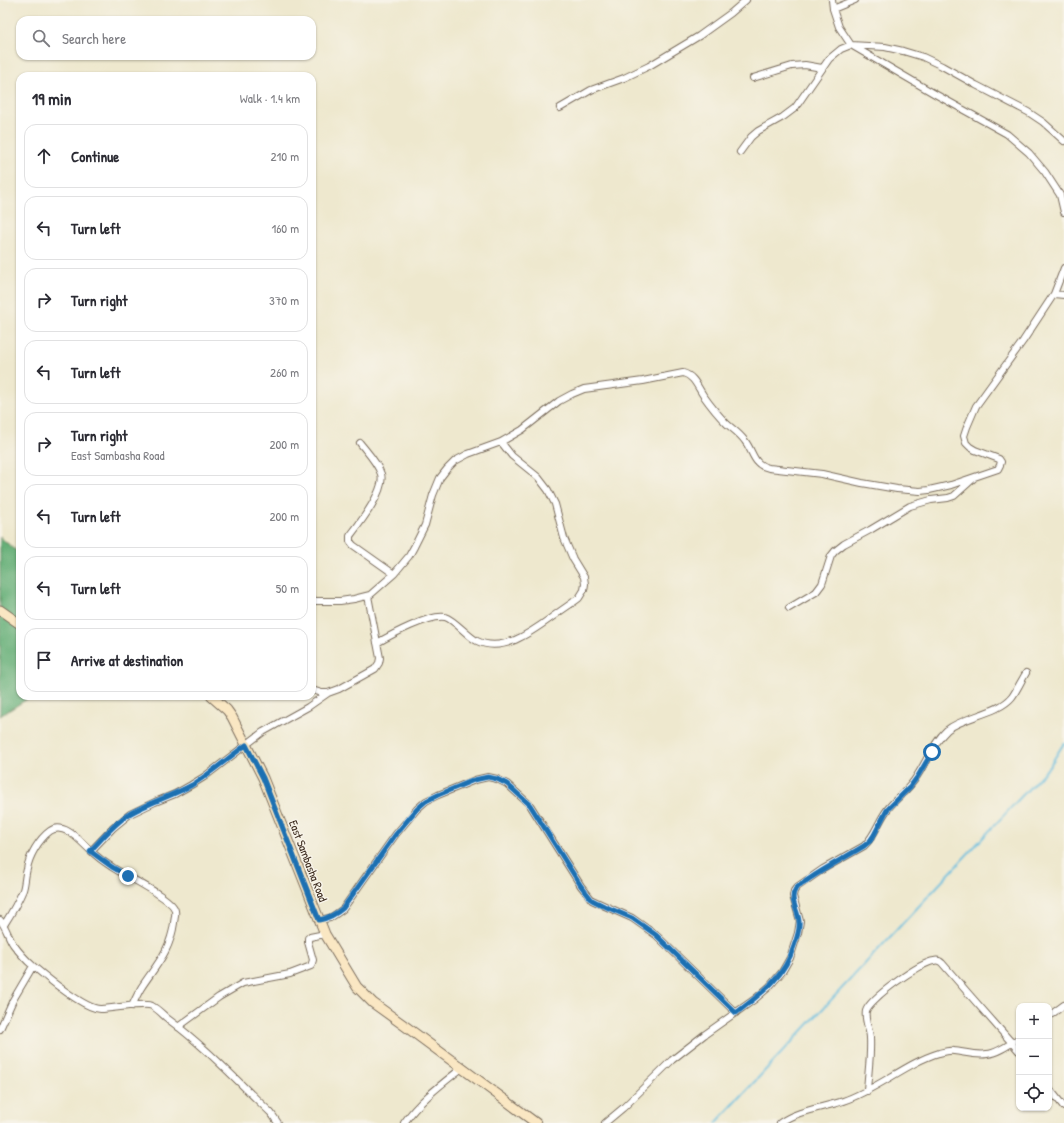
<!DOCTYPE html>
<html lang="en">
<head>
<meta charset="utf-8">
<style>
  :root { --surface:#fff; --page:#f7f7f7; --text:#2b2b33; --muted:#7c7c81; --line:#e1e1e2 }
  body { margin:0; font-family:"Patrick Hand",sans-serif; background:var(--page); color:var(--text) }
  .controls { position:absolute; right:12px; bottom:12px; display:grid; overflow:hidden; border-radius:8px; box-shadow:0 1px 3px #0004 }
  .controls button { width:36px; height:36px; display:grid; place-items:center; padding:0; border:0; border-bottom:1px solid var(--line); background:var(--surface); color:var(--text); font:20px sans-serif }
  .stop { position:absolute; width:12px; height:12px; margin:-9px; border:3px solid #1f6fb2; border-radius:50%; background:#fff }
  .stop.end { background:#1f6fb2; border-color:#fff; box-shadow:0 1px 4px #0008 }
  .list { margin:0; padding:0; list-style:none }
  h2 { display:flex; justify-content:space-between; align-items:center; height:52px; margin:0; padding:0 16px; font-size:17px }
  h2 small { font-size:13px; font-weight:400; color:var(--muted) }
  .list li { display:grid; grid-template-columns:26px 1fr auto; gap:12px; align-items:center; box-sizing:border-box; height:64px; margin:0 8px 8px; padding:0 8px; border:1px solid var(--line); border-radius:12px }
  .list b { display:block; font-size:15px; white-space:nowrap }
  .list p { margin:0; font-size:13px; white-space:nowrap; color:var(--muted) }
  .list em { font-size:13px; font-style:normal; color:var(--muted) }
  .icon { flex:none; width:22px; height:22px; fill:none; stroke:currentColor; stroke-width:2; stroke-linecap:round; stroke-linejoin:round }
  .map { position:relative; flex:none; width:1064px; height:1123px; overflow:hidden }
  .search { position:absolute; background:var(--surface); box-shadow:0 1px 3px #0004; left:16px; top:16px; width:300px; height:44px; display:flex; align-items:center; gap:10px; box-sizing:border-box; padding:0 14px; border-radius:12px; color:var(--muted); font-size:15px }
  .panel { position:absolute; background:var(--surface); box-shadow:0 1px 3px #0004; left:16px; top:72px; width:300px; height:628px; border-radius:12px }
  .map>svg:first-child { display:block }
</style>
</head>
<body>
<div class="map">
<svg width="1064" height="1123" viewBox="0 0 1064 1123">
  <rect width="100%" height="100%" fill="#f7f3e8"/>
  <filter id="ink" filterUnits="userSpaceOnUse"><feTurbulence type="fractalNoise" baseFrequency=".025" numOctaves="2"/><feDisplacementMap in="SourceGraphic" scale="8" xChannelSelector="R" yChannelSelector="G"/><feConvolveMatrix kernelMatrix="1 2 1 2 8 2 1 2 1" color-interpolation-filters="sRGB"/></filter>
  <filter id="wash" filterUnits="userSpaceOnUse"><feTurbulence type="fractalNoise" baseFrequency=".012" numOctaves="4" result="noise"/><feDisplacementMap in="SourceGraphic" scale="16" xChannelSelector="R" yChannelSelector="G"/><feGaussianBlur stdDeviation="0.9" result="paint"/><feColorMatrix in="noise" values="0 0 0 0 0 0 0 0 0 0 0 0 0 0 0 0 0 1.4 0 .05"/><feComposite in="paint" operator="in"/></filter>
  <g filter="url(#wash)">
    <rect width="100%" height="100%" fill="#eee8ce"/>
    <path fill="#65af77" stroke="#506c4a" d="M0 537 20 554V696H32L0 716Z"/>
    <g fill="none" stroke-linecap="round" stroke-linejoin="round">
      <path stroke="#60bcde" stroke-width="2" d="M716 1123 1049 767 1064 743"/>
    </g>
  </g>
  <g filter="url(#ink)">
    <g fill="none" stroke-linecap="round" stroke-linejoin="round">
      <defs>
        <path id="street" d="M832 0 833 9 839 27 851 45 935 94 1007 134 1029 153 1045 172 1060 195 1064 212
          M833 9 855 0
          M753 78 792 66 805 65 822 68
          M560 108 591 90 624 78 649 66 699 36 731 13 746 0
          M740 152 751 137 758 131 783 117 795 108 829 59 841 49 851 45 885 47 903 51 923 57 942 66 976 85 1028 112 1043 122 1064 141
          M1054 294 1064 295
          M360 443C367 452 377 462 381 474 386 490 360 523 350 536V541L353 545 394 574
          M312 601H340L354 599 370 595 394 574 409 556 414 547 425 525 433 495 440 478 447 469 455 461 468 454 501 442 522 430 559 401 572 394 584 389 643 381 683 373C694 376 697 386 703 395 710 405 718 415 727 424 734 430 740 434 745 441 754 453 753 465 769 468L822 474 862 483 897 489 920 491 929 490 951 485 998 469 1000 465 1001 462 999 459 975 450 970 447 966 443 964 436 967 427 976 406 1023 341 1054 294 1064 268
          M789 608 816 592 822 584 831 556 835 551 844 544 870 530 910 506 931 500 948 498 954 496 974 478
          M377 643C391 635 430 614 445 617 455 620 467 636 477 641 504 654 534 630 555 615 563 609 571 604 579 598L584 590 585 584 584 577 573 559 564 538 555 504 548 490 538 477 512 456 501 442
          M312 690 322 693H328L339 689 375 669 379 663 380 658 368 596
          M91 851 113 828 130 814 155 802 175 794 191 785 204 777 263 732 308 707 328 693
          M0 920C6 927 8 936 13 944 19 952 26 960 33 966 46 977 86 1010 101 1009 111 1009 146 1002 152 1006 158 1009 163 1015 168 1019 206 1047 237 1081 271 1113L278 1123
          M319 920 330 918 336 914 343 909 364 879 396 834 417 809 426 801 438 795 475 780 488 777 497 779 507 784 530 805 581 886 592 900 605 906 632 918 656 935 736 1013
          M4 925C11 914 18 902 23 890 25 884 25 876 27 869 29 856 39 839 50 831 64 821 81 842 90 850 97 857 104 862 112 867 123 875 175 899 175 911 176 915 174 920 174 923 170 952 156 965 141 988 138 993 135 1000 132 1006
          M1049 1016 1064 1005
          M178 1027 219 997 243 983 290 974 311 966 313 960 308 942V938L310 937 325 934
          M0 1029 13 1000 33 966
          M1049 1088 1064 1107
          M867 1091C868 1073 871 1056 870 1038 870 1030 864 1020 866 1011 869 999 921 962 934 961 937 960 940 961 942 963L968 993 1019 1051
          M404 1123C419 1101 442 1084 462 1068
          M605 1123 623 1108 672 1060 704 1035 755 999 769 987 782 972 790 958 798 933 800 921 793 896 794 891 797 887 823 869 864 846C875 836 878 822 887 810 896 798 909 790 917 776 927 761 933 743 947 730 964 716 998 714 1012 697 1017 690 1021 681 1026 673
          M780 1123C798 1110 823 1108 843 1101 877 1090 906 1063 939 1053 943 1052 949 1050 954 1051 964 1052 976 1056 987 1054 998 1053 1010 1044 1019 1038"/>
        <path id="secondary" d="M0 610 20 624
          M211 696 227 710 232 717 263 778 325 934 357 987 373 1003 405 1026 536 1123"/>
      </defs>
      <use href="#street" stroke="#7a6c5c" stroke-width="8"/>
      <use href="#secondary" stroke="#7a6c5c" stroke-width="11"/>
      <use href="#street" stroke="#fff" stroke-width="6"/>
      <use href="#secondary" stroke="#fae7c3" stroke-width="9"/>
    </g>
  </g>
  <g fill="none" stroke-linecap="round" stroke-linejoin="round" filter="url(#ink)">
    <path stroke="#1f6fb2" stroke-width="5" d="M128 876 112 867 90 851C103 838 115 822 131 813 150 802 172 796 192 785 211 773 228 758 246 745L263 778 319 920C329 918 335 915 343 908L396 834 417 809 426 801 438 795 474 780 488 777 497 779 507 784 530 805 581 886 592 900 604 906 632 918 656 935 736 1013C762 993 784 978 794 946 797 938 800 930 799 922 799 912 789 900 795 890 798 885 805 882 809 879 827 867 846 857 864 846L870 841 874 835 887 810 910 787 918 776 932 752"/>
  </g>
  <g text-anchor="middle" stroke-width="3" stroke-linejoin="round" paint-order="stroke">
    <g font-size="12" fill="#3b2a1e" stroke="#f7f3e8">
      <text transform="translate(308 861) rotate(69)" y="4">East Sambasha Road</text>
    </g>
  </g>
</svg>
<div class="controls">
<button>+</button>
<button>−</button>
<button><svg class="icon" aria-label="locate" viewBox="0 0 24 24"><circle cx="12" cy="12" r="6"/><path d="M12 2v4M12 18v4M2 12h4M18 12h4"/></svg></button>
</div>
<div class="stop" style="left:932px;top:752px"></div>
<div class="stop end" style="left:128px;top:876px"></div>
<div class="search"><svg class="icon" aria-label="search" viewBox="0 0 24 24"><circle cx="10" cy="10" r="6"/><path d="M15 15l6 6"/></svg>Search here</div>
<section class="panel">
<h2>19 min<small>Walk · 1.4 km</small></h2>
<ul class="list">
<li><svg class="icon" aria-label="ahead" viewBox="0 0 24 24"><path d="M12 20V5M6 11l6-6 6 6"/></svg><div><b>Continue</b></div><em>210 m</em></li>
<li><svg class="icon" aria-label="left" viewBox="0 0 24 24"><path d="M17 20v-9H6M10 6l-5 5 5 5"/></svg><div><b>Turn left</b></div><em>160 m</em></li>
<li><svg class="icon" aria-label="right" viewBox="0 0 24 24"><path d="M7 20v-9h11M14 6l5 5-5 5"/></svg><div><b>Turn right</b></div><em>370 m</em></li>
<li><svg class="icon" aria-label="left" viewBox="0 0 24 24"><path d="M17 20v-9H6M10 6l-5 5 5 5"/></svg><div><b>Turn left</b></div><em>260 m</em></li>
<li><svg class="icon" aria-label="right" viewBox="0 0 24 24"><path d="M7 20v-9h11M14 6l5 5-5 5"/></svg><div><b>Turn right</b><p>East Sambasha Road</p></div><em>200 m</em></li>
<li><svg class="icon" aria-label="left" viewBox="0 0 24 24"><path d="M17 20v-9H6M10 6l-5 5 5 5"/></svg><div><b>Turn left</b></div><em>200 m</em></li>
<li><svg class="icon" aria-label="left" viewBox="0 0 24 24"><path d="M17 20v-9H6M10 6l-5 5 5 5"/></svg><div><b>Turn left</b></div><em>50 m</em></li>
<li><svg class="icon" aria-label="arrive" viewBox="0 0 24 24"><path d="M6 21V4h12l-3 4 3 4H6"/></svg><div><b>Arrive at destination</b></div></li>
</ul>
</section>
</div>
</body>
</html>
